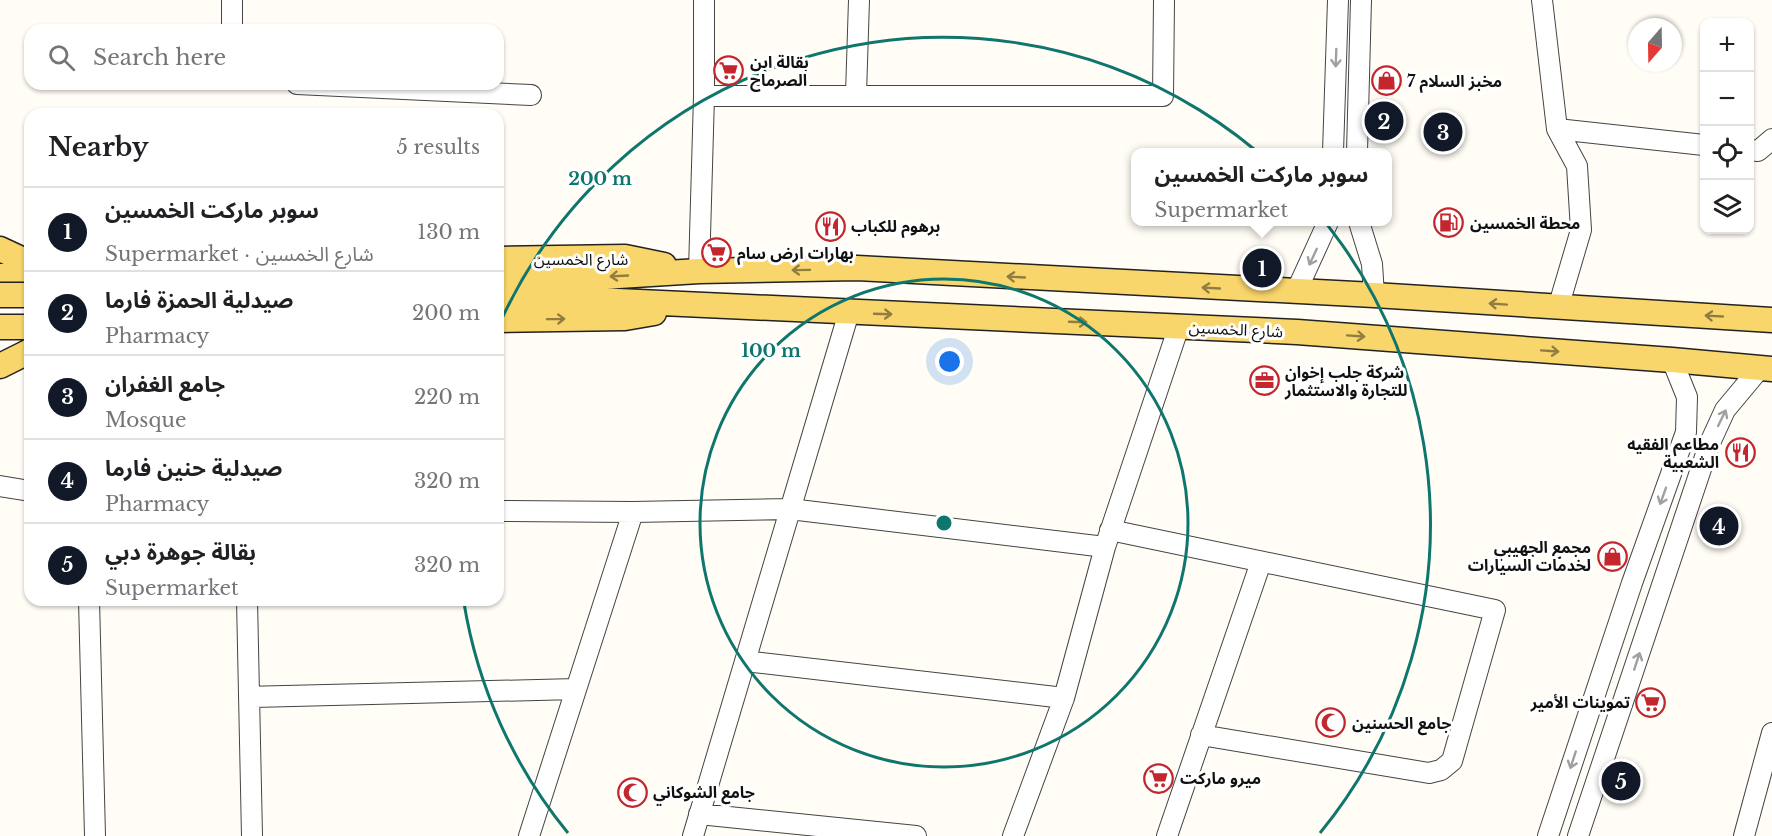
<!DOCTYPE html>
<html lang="en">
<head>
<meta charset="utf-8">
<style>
  :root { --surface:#fff; --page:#f2f2f2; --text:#202124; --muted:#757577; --line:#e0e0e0; --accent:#111827 }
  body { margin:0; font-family:"Libre Baskerville","Noto Sans Arabic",serif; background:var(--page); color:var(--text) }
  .controls { position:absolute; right:18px; top:18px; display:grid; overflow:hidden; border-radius:12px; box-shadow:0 2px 4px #0004 }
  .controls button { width:54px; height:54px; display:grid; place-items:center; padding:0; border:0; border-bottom:2px solid var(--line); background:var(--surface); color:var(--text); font:30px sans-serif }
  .compass { position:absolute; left:1628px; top:18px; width:54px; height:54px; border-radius:50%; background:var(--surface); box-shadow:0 2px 4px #0004; rotate:200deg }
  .you { position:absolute; left:950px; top:362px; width:21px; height:21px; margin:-15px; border:4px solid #fff; border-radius:50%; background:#1a73e8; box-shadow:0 0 0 9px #1a73e833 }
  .badge { display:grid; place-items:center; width:39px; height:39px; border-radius:50%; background:var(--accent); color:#fff; font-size:20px; font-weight:700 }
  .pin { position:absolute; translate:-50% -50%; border:3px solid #fff; box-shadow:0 2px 6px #0006 }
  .popup { position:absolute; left:1131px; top:148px; width:261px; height:78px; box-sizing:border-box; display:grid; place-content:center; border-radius:12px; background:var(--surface); filter:drop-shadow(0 2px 4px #0005); font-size:20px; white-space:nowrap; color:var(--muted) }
  .popup b { font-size:22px; color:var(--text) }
  .popup::after { content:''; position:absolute; left:50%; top:100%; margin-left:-12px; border:12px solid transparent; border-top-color:var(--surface) }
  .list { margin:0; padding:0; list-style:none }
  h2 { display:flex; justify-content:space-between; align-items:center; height:78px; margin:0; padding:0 24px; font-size:26px }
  h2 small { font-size:20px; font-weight:400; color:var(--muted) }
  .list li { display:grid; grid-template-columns:39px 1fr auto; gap:18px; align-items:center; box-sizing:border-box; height:84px; padding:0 24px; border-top:2px solid var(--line) }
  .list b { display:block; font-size:22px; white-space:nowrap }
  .list p { margin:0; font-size:20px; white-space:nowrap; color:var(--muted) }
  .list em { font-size:20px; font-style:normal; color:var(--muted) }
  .icon { flex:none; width:33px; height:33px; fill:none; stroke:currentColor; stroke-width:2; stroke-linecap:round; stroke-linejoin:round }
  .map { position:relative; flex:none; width:1772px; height:836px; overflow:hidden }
  .search { position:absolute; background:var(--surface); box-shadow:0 2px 4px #0004; left:24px; top:24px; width:480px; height:66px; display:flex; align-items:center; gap:15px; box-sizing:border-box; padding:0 21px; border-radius:18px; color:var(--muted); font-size:22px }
  .panel { position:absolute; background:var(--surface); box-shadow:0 2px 4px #0004; left:24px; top:108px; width:480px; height:498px; border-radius:18px }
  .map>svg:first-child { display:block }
</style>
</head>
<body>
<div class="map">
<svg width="1772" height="836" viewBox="0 0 1772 836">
  <rect width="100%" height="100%" fill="#fffdf5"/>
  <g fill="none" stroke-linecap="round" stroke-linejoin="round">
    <defs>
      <path id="minor" d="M1542 0 1557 129 1577 166 1581 230 1558 308
        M232 30V0
        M297 84 531 95
        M856 94 859 0
        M704 96H1163L1164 0
        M1557 129 1704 145
        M1750 150 1758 151 1772 139
        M1333 152 1338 0
        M1357 152 1361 0
        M1359 222 1372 264 1374 295
        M699 271 704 96V0
        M1296 292 1328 222
        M0 486 30 491
        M498 511 633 512 790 509 1105 547
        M1110 530 1495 610 1452 761 1441 770 1429 773 1201 735
        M89 600 95 836
        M247 600 252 836
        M745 661 1064 698
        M249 697 576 689
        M699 814 916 836
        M529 836 633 512
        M693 836 849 312
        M1013 836 1064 698 1105 547 1179 326
        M1167 836 1261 562
        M1548 836 1632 583 1686 432 1687 397 1672 360
        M1578 836 1709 445 1725 410 1760 368
        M1744 836 1772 733"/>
      <path id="major" d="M0 249 30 263
        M498 259 625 257 664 265
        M0 276H30
        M498 279 554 280 699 271 857 268 1374 295 1772 320
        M498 298H553L1297 332 1672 360 1772 369
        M498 320 625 318 654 313
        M0 327H30
        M0 366 30 351"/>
    </defs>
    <use href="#minor" stroke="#444" stroke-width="22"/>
    <use href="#major" stroke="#222" stroke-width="27"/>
    <use href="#minor" stroke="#fff" stroke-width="20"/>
    <use href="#major" stroke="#f9d66b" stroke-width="24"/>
    <defs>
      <path id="major-bridge" d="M0 295H30"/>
    </defs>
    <use href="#major-bridge" stroke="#222" stroke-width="27" stroke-linecap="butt"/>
    <use href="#major-bridge" stroke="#f9d66b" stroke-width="24"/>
  </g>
  <defs><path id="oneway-shaft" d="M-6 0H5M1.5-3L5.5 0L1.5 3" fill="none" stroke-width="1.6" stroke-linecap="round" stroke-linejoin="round" transform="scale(1.5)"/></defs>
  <g stroke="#a0a0a0">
    <use href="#oneway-shaft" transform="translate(1336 58) rotate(92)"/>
    <use href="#oneway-shaft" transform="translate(1313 257) rotate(115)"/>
    <use href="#oneway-shaft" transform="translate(1722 418) rotate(-64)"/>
    <use href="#oneway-shaft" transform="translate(1663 496) rotate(110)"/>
    <use href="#oneway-shaft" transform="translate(1637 661) rotate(-72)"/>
    <use href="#oneway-shaft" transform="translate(1573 760) rotate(108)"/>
  </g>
  <g stroke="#917d42">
    <use href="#oneway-shaft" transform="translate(801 270) rotate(179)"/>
    <use href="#oneway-shaft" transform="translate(619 276) rotate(177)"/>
    <use href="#oneway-shaft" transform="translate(1016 277) rotate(-177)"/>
    <use href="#oneway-shaft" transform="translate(1211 288) rotate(-177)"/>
    <use href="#oneway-shaft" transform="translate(1498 304) rotate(-176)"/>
    <use href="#oneway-shaft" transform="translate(883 314) rotate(2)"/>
    <use href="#oneway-shaft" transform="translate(1714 316) rotate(-177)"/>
    <use href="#oneway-shaft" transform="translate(556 319) rotate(-1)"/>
    <use href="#oneway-shaft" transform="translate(1078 322) rotate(2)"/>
    <use href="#oneway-shaft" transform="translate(1356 336) rotate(4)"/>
    <use href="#oneway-shaft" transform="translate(1550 351) rotate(4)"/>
  </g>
  <g fill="none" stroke="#0f766e" stroke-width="3">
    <circle cx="944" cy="523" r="244"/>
    <path d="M568 833A487 487 0 0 1 464 603M499 325A487 487 0 1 1 1320 833"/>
  </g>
  <defs>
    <symbol id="supermarket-ring" viewBox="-11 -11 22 22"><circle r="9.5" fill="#fff" stroke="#c4262e" stroke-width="1.5"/><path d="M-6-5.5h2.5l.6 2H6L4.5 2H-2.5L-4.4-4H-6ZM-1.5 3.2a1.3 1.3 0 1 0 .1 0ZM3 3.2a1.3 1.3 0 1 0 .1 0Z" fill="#c4262e"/></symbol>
    <symbol id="shop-ring" viewBox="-11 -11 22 22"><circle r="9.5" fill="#fff" stroke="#c4262e" stroke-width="1.5"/><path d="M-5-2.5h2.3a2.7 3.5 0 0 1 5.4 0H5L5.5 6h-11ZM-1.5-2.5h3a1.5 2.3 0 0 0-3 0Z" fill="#c4262e"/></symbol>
    <symbol id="fuel-ring" viewBox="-11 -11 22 22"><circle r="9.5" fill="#fff" stroke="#c4262e" stroke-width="1.5"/><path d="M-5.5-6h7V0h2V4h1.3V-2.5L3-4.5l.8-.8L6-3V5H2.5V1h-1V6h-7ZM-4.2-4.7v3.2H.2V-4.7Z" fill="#c4262e"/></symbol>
    <symbol id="restaurant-ring" viewBox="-11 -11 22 22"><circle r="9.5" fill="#fff" stroke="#c4262e" stroke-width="1.5"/><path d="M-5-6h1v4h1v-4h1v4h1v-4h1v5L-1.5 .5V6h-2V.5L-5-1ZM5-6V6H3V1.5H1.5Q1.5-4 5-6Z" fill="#c4262e"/></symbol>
    <symbol id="office-ring" viewBox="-11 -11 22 22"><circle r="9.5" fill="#fff" stroke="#c4262e" stroke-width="1.5"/><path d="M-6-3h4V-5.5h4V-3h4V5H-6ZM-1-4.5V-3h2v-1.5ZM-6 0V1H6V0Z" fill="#c4262e"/></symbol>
    <symbol id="mosque-ring" viewBox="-11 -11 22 22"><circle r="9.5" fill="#fff" stroke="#c4262e" stroke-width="1.5"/><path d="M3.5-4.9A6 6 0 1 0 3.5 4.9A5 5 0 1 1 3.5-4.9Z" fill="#c4262e"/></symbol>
  </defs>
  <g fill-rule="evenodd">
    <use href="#supermarket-ring" x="712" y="54" width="33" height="33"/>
    <use href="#shop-ring" x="1370" y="64" width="33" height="33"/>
    <use href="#fuel-ring" x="1432" y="206" width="33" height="33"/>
    <use href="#restaurant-ring" x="814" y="210" width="33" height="33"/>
    <use href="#supermarket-ring" x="700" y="236" width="33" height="33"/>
    <use href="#office-ring" x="1248" y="364" width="33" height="33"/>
    <use href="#restaurant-ring" x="1724" y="436" width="33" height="33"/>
    <use href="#shop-ring" x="1596" y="540" width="33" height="33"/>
    <use href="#supermarket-ring" x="1634" y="686" width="33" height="33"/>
    <use href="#mosque-ring" x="1314" y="706" width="33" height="33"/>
    <use href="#supermarket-ring" x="1142" y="762" width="33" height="33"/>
    <use href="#mosque-ring" x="616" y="776" width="33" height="33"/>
  </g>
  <g text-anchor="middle" stroke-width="6" stroke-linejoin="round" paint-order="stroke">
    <g font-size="16" font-weight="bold" fill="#111" stroke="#fff" text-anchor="start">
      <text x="750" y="68">بقالة ابن<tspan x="750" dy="18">الصرماح</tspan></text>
      <text x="1407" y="87">مخبز السلام 7</text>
      <text x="1470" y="229">محطة الخمسين</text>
      <text x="851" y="232">برهوم للكباب</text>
      <text x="737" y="259">بهارات ارض سام</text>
      <text x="1285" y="378">شركة جلب إخوان<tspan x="1285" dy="18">للتجارة والاستثمار</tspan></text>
      <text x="1719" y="450" text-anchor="end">مطاعم الفقيه<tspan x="1719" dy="18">الشعبية</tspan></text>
      <text x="1591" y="553" text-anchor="end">مجمع الجهيبي<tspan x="1591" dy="18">لخدمات السيارات</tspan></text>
      <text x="1630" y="708" text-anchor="end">تموينات الأمير</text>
      <text x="1352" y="729">جامع الحسنين</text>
      <text x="1180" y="784">ميرو ماركت</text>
      <text x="653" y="798">جامع الشوكاني</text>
    </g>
    <g font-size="16" fill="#111" stroke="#fff">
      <text x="581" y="265">شارع الخمسين</text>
      <text transform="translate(1236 329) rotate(3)" y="6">شارع الخمسين</text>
    </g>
  </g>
  <circle cx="944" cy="523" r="9" fill="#0f766e" stroke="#fff" stroke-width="3"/>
  <g font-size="18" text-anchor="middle" font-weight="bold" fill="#0f766e" stroke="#fff" stroke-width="6" stroke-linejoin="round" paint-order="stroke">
    <text x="600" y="185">200 m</text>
    <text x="771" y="357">100 m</text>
  </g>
</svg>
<div class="controls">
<button>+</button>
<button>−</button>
<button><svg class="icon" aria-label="locate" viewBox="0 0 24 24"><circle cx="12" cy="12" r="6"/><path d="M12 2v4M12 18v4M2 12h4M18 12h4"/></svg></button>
<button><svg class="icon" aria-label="layers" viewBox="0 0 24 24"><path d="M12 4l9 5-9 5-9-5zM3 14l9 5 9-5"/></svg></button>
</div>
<svg class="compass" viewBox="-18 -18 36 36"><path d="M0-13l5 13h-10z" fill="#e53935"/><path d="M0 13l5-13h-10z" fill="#757577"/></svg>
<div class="you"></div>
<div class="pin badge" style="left:1262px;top:268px">1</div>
<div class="popup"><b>سوبر ماركت الخمسين</b>Supermarket</div>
<div class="pin badge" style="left:1384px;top:121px">2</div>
<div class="pin badge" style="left:1443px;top:132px">3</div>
<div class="pin badge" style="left:1719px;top:526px">4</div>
<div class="pin badge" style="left:1621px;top:781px">5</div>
<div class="search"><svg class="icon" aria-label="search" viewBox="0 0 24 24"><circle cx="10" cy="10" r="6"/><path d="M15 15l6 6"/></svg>Search here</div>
<section class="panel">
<h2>Nearby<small>5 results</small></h2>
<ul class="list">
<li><span class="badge">1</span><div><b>سوبر ماركت الخمسين</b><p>Supermarket · شارع الخمسين</p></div><em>130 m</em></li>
<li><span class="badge">2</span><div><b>صيدلية الحمزة فارما</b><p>Pharmacy</p></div><em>200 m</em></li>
<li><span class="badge">3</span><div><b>جامع الغفران</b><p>Mosque</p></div><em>220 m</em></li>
<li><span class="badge">4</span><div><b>صيدلية حنين فارما</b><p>Pharmacy</p></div><em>320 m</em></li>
<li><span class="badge">5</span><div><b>بقالة جوهرة دبي</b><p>Supermarket</p></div><em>320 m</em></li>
</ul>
</section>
</div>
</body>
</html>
